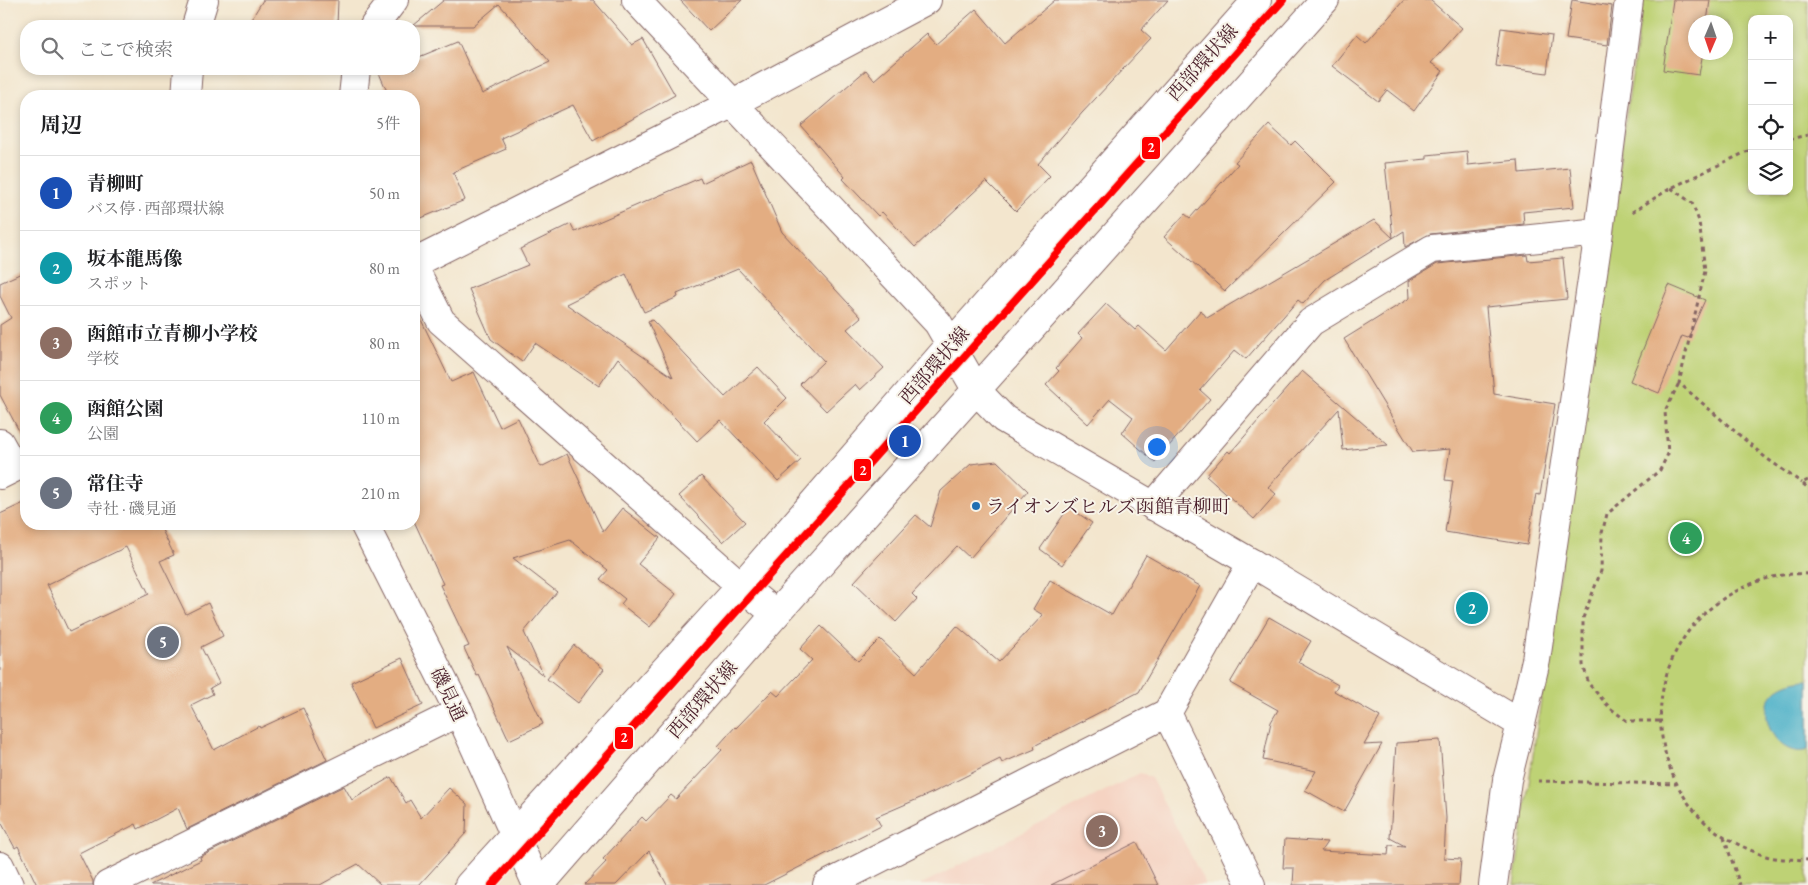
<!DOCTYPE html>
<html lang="ja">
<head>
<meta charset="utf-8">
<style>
  :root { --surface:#fff; --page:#f2f2f2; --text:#202124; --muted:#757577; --line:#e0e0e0; --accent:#db2777 }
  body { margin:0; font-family:"EB Garamond","Noto Serif JP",serif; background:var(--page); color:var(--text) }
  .controls { position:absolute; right:15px; top:15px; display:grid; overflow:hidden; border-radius:10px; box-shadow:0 2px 8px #0003 }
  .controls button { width:45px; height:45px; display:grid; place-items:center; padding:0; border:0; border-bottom:1px solid var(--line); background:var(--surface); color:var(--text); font:25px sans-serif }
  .compass { position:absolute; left:1688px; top:15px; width:45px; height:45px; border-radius:50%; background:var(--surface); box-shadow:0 2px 8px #0003; rotate:182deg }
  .you { position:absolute; left:1156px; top:446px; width:18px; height:18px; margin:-12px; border:4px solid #fff; border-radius:50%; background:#1a73e8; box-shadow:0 0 0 8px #1a73e833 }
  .badge { display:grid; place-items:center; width:32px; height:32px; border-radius:50%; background:var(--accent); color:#fff; font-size:16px; font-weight:700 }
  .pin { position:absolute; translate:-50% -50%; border:2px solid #fff; box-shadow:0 1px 5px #0006 }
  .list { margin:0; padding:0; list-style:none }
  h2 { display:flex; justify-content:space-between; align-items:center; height:65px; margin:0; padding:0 20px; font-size:21px }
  h2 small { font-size:16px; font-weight:400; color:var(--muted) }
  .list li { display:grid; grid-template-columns:32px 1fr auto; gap:15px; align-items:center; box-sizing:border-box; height:75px; padding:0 20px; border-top:1px solid var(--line) }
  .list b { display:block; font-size:19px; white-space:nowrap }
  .list p { margin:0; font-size:16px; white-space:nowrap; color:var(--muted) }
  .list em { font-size:16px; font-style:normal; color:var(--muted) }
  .icon { flex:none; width:28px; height:28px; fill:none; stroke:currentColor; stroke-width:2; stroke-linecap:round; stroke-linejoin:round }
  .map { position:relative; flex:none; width:1808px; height:885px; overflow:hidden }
  .search { position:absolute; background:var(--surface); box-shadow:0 2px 8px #0003; left:20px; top:20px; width:400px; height:55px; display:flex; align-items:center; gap:12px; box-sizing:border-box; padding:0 18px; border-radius:20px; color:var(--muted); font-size:19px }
  .panel { position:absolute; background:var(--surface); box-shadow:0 2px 8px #0003; left:20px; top:90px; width:400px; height:440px; border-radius:20px }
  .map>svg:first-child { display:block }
</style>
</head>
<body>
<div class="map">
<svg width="1808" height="885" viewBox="0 0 1808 885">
  <rect width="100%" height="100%" fill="#f7f3e8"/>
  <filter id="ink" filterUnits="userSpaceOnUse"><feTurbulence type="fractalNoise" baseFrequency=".02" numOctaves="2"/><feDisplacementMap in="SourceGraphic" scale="10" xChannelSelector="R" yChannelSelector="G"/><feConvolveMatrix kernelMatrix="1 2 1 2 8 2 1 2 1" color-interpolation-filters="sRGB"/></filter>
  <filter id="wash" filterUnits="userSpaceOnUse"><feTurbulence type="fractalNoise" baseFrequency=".0096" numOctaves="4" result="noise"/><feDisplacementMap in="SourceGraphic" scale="20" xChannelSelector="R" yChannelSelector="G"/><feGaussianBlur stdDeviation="1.12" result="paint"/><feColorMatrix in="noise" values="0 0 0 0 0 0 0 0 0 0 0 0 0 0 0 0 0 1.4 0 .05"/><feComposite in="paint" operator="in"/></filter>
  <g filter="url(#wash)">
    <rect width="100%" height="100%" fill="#f3e6ce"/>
    <path fill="#f5d3c2" d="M1140 773 1151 778 1206 885H920Z"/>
    <path fill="#bed275" stroke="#847850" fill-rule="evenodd" d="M1643 0H1808V885H1514ZM1752 19H1789V191H1752ZM1696 22H1726V52H1696Z"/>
    <path fill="#47afc7" stroke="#486779" d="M1808 680V750C1770 763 1738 683 1808 680Z"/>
    <g id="blocks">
      <path fill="#e3ad82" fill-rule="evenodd" d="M263 0H338L337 26H247Z
        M444 0H593L632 45 643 39 675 95 593 141 573 105 501 138 506 149 453 172 465 200 414 221V96H389L379 73 390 69H414V59L458 41 482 94 550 62 499 4 473 26H413Z
        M680 0H742L709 31Z
        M1055 0H1168L1141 30 1151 39 1082 113 1038 164 1050 176 1016 211 986 181 915 247 882 212 878 216 843 179 845 177 801 126 866 70 874 80 927 34 936 44 976 9 1005 43Z
        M1404 0H1430L1462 28 1431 63 1443 71 1414 111 1387 90 1378 101 1332 66 1357 35 1366 43Z
        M1572 0 1612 6 1607 45 1566 39Z
        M1673 0H1710L1707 22H1696V52H1703L1699 75 1663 70Z
        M1501 28 1552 35 1547 73 1496 66Z
        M1269 125 1291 145 1295 141 1336 182 1225 291 1164 237 1185 214 1190 218 1238 164 1235 162Z
        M1467 151 1468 165 1518 160 1519 173 1570 168 1574 207 1523 212 1524 224 1430 234 1405 247 1404 231 1325 280 1303 304 1298 300 1246 359 1235 350 1200 390 1210 399 1155 462 1122 433 1133 417 1110 399 1088 424 1046 385 1059 371 1056 368 1082 338 1078 334 1106 304 1135 330 1139 326 1166 350 1201 310 1207 318 1374 220 1393 238 1385 163 1427 159V155Z
        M751 160 782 232 861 317 847 329 884 368 860 390 855 384 826 411 800 384 824 361 738 269 677 294 678 297 644 312 626 274 566 304 673 377 648 322 652 320 725 397 758 367 787 398 764 421 801 460 778 481 720 420 697 441 618 358 599 386 535 343 522 362 491 339 469 289 528 265 520 249 571 224 575 232 700 178 702 183Z
        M1527 255 1528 261 1563 258 1567 299 1486 307 1494 394 1555 404 1540 495 1536 494 1527 545 1445 532 1453 481 1445 480 1450 449 1413 452 1344 339 1410 298 1409 281 1437 264Z
        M26 271V444L0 395V325L11 318 0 296V283Z
        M1669 285 1705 300 1688 338 1682 336 1659 393 1630 381Z
        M414 305 451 382 474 372 500 427 518 418 541 467 567 454 603 532 622 508 660 538 638 564 676 594 650 627 621 604 625 599 600 579 608 570 570 540 513 558 557 592 524 632 544 676 507 647 543 724 509 740 479 675 477 676 464 648 469 646 440 585 443 584 414 521Z
        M1302 371 1388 445 1343 450 1339 409 1268 487 1276 494 1254 519 1206 476 1228 451 1230 453Z
        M997 461 1028 491 970 558 957 546 912 594 917 599 896 622 854 582 916 515 930 527 941 491 971 464Z
        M701 476 745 522 723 542 679 496Z
        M26 502V524H174L162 530 174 555 160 561 186 614 208 603 223 636 201 647 219 683 210 688 213 694 191 705 214 750 259 726 260 728 303 708 327 760 187 829 178 808 138 829 136 824 79 853 93 881V885H37L18 846 15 848 0 820V514ZM126 547 149 594 69 632 47 585Z
        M1069 507 1092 523 1062 565 1040 549Z
        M1146 555 1200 586 1139 692 1034 746 1035 749 1002 763 1000 759 934 792 876 817 881 826 764 885H667L649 851 616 885H584L606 862 603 859 642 817 646 821 671 795 676 799 722 750 718 746 735 727 736 728 772 691 778 696 812 660 800 649 821 626 858 661 880 639 916 673 957 626 999 662 1043 615 1033 609 1050 580 1112 615Z
        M1269 617 1311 641 1298 662 1338 685 1334 691 1380 717 1364 745 1382 744 1344 812 1305 790 1316 771 1263 760 1271 722 1278 710 1230 683Z
        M574 645 604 669 578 703 547 679Z
        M402 658 423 705 373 728 351 682Z
        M1440 740 1446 818 1444 858 1461 859 1459 885H1293L1294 868H1283L1285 839 1327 842 1321 851 1388 855 1389 845 1405 846 1390 838 1396 743Z
        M391 777 406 803 410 800 421 818 449 788 467 804 466 833 419 885H381L358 864 320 885H150L201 860 200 857 344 786 352 800Z
        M1137 842 1158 885H1051Z"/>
    </g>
  </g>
  <g filter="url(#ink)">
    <use href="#blocks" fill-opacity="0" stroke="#856564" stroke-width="1"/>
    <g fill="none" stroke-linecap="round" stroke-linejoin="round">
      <defs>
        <path id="street" d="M374 26 394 0
          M353 96 356 69
          M414 263 733 103 927 0
          M414 267 441 321 741 586 776 614
          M0 443 14 468
          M0 475 26 462
          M1153 506 1311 322 1432 249 1599 232
          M1167 713 1251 885
          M1521 724 1536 660 1599 232 1629 0
          M0 866 9 885
          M108 885 459 712
          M827 885 1167 713 1252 563"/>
        <path id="secondary" d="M636 0 938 323 977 391 1004 419 1252 563 1521 724 1507 780 1493 885
          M196 26 204 0
          M186 96 188 69
          M364 524 459 712 537 885
          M469 885 741 586 951 344 1257 0
          M540 885 776 614 1325 0"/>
      </defs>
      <use href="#street" stroke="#856564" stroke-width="30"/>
      <use href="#secondary" stroke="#856564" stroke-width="30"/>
      <path stroke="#856564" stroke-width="3" stroke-dasharray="4 4" stroke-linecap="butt" d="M1789 139 1808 135
        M1671 188 1692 203 1699 221 1705 271 1679 383 1766 458 1802 483
        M1632 212 1671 188 1752 149
        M1808 480 1802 483 1808 488
        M1808 574C1780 572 1753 581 1729 595 1651 642 1639 744 1696 813 1713 833 1742 848 1766 856 1779 860 1795 859 1808 860
        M1659 721H1627L1610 708 1589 684 1583 665V618L1601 571 1602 533 1607 514 1660 470 1668 454 1665 411 1679 383
        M1538 781 1676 784
        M1724 837 1740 885"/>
      <use href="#street" stroke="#fff" stroke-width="28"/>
      <use href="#secondary" stroke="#fff" stroke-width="28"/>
      <defs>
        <path id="tram-1" d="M492 885 1283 0"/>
      </defs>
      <use href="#tram-1" stroke="#f7f3e8" stroke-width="11"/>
      <use href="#tram-1" stroke="#f00" stroke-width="8"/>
    </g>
  </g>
  <circle fill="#1f6fb2" stroke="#f7f3e8" stroke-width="2" cx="976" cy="506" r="5"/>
  <g text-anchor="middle" stroke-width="4" stroke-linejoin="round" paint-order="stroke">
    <g font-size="19" fill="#4a1f2b" stroke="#f7f3e8">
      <text transform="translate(1202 62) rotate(-48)" y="7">西部環状線</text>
      <text transform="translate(934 365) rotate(-49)" y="7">西部環状線</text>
      <text transform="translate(449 694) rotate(64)" y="7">磯見通</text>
      <text transform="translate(702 699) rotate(-49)" y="7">西部環状線</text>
    </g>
    <g font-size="19" fill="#4a1f2b" stroke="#f7f3e8" text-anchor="start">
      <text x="986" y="513">ライオンズヒルズ函館青柳町</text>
    </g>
  </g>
  <g stroke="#f7f3e8" stroke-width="2">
    <rect x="1141" y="136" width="20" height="24" rx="5" fill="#f00"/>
    <rect x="853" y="458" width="19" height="24" rx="5" fill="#f00"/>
    <rect x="614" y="726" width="20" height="24" rx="5" fill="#f00"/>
  </g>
  <g font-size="14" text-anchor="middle" font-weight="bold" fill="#fff">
    <text x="1151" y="152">2</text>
    <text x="863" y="475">2</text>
    <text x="624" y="742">2</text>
  </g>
</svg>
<div class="controls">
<button>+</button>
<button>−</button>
<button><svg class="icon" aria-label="locate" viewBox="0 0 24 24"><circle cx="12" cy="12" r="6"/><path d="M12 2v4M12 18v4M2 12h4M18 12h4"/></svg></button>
<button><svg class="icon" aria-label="layers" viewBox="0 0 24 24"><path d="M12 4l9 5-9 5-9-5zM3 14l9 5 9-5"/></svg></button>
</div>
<svg class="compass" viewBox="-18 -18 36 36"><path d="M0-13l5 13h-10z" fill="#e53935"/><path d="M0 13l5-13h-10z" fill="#757577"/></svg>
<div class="you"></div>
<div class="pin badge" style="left:905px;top:441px;background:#1a4fb4">1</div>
<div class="pin badge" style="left:1472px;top:608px;background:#0f9aa8">2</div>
<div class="pin badge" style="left:1102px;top:831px;background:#8d6e63">3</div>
<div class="pin badge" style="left:1686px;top:538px;background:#2e9e5b">4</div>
<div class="pin badge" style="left:163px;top:642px;background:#6b7280">5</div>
<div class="search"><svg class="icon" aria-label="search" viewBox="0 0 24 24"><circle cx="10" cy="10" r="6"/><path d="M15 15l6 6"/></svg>ここで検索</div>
<section class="panel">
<h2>周辺<small>5件</small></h2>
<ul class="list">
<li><span class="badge" style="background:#1a4fb4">1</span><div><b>青柳町</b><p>バス停 · 西部環状線</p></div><em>50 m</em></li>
<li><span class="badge" style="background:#0f9aa8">2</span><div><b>坂本龍馬像</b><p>スポット</p></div><em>80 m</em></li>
<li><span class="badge" style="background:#8d6e63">3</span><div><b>函館市立青柳小学校</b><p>学校</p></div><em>80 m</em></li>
<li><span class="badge" style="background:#2e9e5b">4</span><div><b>函館公園</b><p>公園</p></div><em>110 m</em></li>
<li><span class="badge" style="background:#6b7280">5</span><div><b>常住寺</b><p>寺社 · 磯見通</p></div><em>210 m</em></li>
</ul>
</section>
</div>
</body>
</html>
